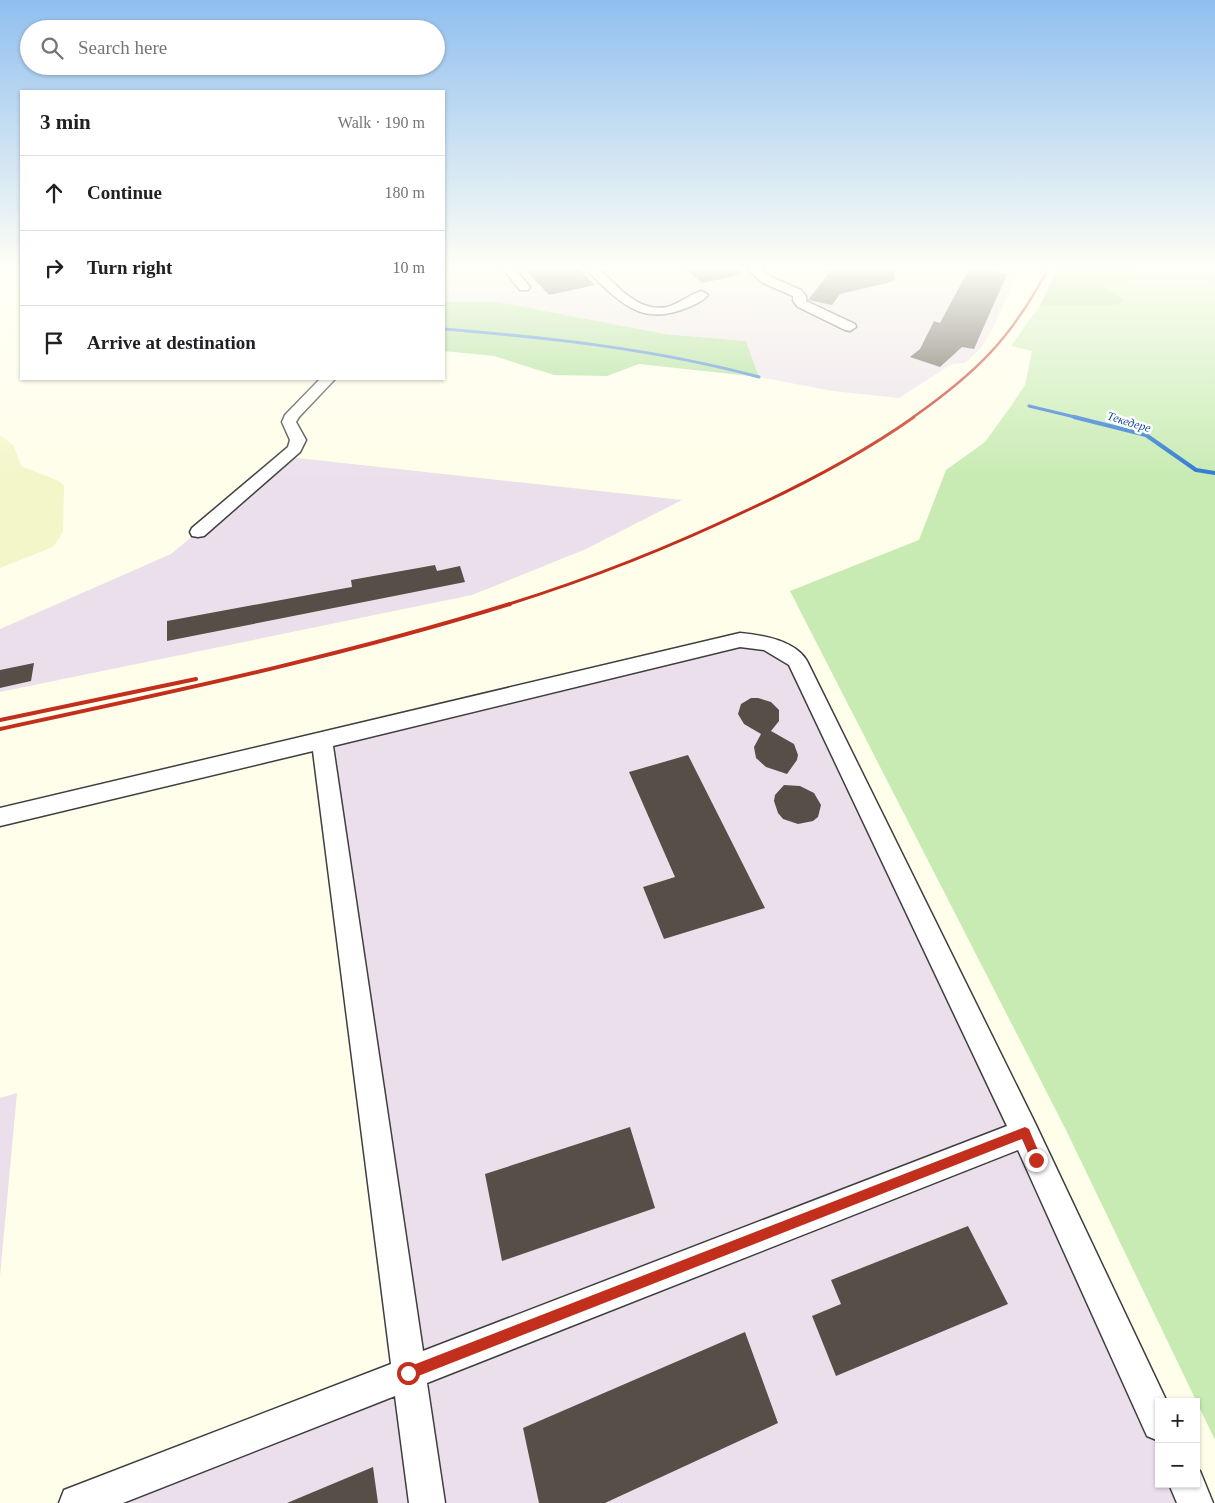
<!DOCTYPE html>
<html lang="en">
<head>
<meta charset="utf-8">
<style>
  :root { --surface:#fff; --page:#f6f6f6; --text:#202124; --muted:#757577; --line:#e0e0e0 }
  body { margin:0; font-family:Georgia,serif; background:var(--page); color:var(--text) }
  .controls { position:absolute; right:15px; bottom:15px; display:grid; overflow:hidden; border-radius:0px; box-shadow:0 1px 4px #0004 }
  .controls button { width:45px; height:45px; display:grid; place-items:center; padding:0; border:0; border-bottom:1px solid var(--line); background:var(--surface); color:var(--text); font:25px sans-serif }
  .stop { position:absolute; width:15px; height:15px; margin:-11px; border:4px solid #c22f1d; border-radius:50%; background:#fff }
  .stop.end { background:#c22f1d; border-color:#fff; box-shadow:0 1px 5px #0008 }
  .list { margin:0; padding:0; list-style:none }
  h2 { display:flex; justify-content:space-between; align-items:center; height:65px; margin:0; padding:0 20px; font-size:21px }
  h2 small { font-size:16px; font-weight:400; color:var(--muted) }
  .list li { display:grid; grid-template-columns:32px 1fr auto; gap:15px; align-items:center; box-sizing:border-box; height:75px; padding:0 20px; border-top:1px solid var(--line) }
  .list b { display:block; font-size:19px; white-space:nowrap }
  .list em { font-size:16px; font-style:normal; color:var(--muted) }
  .icon { flex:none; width:28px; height:28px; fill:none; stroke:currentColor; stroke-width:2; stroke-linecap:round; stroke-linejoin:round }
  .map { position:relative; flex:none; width:1215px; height:1503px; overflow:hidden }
  .search { position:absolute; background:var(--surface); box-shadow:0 1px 4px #0004; left:20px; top:20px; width:425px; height:55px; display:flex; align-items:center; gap:12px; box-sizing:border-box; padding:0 18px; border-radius:28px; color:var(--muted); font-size:19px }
  .panel { position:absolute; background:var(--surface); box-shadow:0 1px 4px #0004; left:20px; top:90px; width:425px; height:290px; border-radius:0px }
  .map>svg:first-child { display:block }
</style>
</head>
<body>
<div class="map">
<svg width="1215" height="1503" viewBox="0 0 1215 1503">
  <rect width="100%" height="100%" fill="#fffeea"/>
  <path fill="#ebdfeb" d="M444 269H1019L994 326 981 348 965 363 952 364 899 398 832 391 759 377 746 341 665 334 498 302H444Z
    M288 457 682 500 586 549 472 595 0 692V629L171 554Z
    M740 640 781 648 1159 1424V1484H1187L1195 1503H77L408 1373 322 742Z
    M17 1093 0 1276V1098Z"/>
  <path fill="#f3f6c9" d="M0 435 14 446 21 466 59 481 64 486 63 532 53 547 0 568Z"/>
  <path fill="#c7ebb2" d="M1140 269H1215V1440L1066 1130 790 591 919 540 946 470 985 442 1011 406 1025 385 1032 351 1011 346 1040 305H1118L1122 300 1104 286 1140 278Z"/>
  <path fill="#a7dc91" d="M1057 269H1140V278L1104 286 1123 300 1118 305H1040Z
    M444 302H498L665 334 746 341 759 377 639 364 607 376 554 375 494 356 444 351Z"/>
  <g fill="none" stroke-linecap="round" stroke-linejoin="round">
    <path stroke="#2f78d4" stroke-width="3" d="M444 329C551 338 655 349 759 377
      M1029 406 1079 418"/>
    <path stroke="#2f78d4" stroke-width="4" d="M1074 417 1146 435 1196 470 1215 473"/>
  </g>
  <path fill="#554f47" d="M525 269H579L595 285 549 295Z
    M686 269H740V275L702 283Z
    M832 269H894L895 281 840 294 832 305 808 300Z
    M969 269H982L1007 274 974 349 962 347 940 367 910 357 920 349 934 321 940 323Z
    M435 565 437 571 460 566 465 582 167 641V621L346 588 352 587 351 580Z
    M34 663 31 681 0 688V670Z
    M751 698H758L771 702 779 710V721L771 731 794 744 798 755 797 760 787 774 766 767 756 758 754 747 761 734 744 724 738 714 741 704Z
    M688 755 765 908 664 939 643 887 675 877 629 772Z
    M784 785 800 786 814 793 821 805 818 817 813 821 798 824 783 819 778 813 774 801 775 795Z
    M630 1127 655 1208 502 1261 485 1174Z
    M968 1226 1008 1304 836 1376 812 1316 841 1304 831 1280Z
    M745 1332 778 1423 605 1503H539L523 1428Z
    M373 1467 378 1503H287Z"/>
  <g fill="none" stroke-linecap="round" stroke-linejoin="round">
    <defs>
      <path id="minor" d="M503 269H515L530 287 528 290H520Z
        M586 269H599C617 286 639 313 667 307 679 304 690 294 702 291L708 295C702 302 690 307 681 310 648 321 630 311 605 288 599 282 592 276 586 269Z
        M747 269H760L771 277 801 290 806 296V301L855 324 856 327 850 331 845 330 798 307 793 301V296L763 283Z
        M320 379H335L299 417 296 422 306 440 300 452 204 536 198 537 192 536 190 532 192 528 288 447 290 440 282 422 285 415Z
        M740 633C762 635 795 640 807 661L1035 1123 1167 1402H1159V1441L1147 1436 1018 1150 427 1383 445 1503H409L395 1396 123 1503H59L64 1490 391 1364 313 751 0 826V808ZM740 647 764 650 789 665 1007 1126 423 1351 333 746Z
        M1196 1470 1200 1471 1213 1503H1177L1169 1484H1196Z"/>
    </defs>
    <use href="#minor" stroke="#3f3f3f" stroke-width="3"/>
    <use href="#minor" fill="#fff" fill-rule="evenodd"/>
    <path stroke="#c22f1d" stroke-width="2.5" d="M912 418C976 373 1011 339 1048 269"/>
    <path stroke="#c22f1d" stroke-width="3" d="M506 605C590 579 673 546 752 508 808 482 863 453 914 417"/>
    <path stroke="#c22f1d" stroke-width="4" d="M0 720 196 679
      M0 729C171 692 343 656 510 604"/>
  </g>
  <linearGradient id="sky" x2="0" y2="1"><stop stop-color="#90bfef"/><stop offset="0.56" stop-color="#fffff6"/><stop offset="1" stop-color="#fffff6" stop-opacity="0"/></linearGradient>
  <rect width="1215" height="479" fill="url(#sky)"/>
  <path fill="#c22f1d" d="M1025 1127 1029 1129 1042 1160 1040 1164 1036 1165 1033 1164 1022 1139 408 1380 404 1378 402 1373 404 1369 408 1367Z"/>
  <g text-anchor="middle" stroke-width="5" stroke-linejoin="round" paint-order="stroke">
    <g font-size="12" font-style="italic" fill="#104ba2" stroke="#fff">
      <text transform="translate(1129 422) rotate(17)" y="4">Текедере</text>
    </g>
  </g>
</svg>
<div class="controls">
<button>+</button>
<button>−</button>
</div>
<div class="stop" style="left:408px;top:1373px"></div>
<div class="stop end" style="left:1036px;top:1160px"></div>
<div class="search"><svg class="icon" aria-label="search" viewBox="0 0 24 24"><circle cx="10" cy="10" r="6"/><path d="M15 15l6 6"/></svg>Search here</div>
<section class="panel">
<h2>3 min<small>Walk · 190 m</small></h2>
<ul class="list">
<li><svg class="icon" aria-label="ahead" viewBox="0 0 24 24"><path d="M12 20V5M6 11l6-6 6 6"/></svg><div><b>Continue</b></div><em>180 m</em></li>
<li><svg class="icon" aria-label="right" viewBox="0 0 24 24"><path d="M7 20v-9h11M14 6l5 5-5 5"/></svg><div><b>Turn right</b></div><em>10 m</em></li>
<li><svg class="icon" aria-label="arrive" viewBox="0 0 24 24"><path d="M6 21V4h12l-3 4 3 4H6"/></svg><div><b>Arrive at destination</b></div></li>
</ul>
</section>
</div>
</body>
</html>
